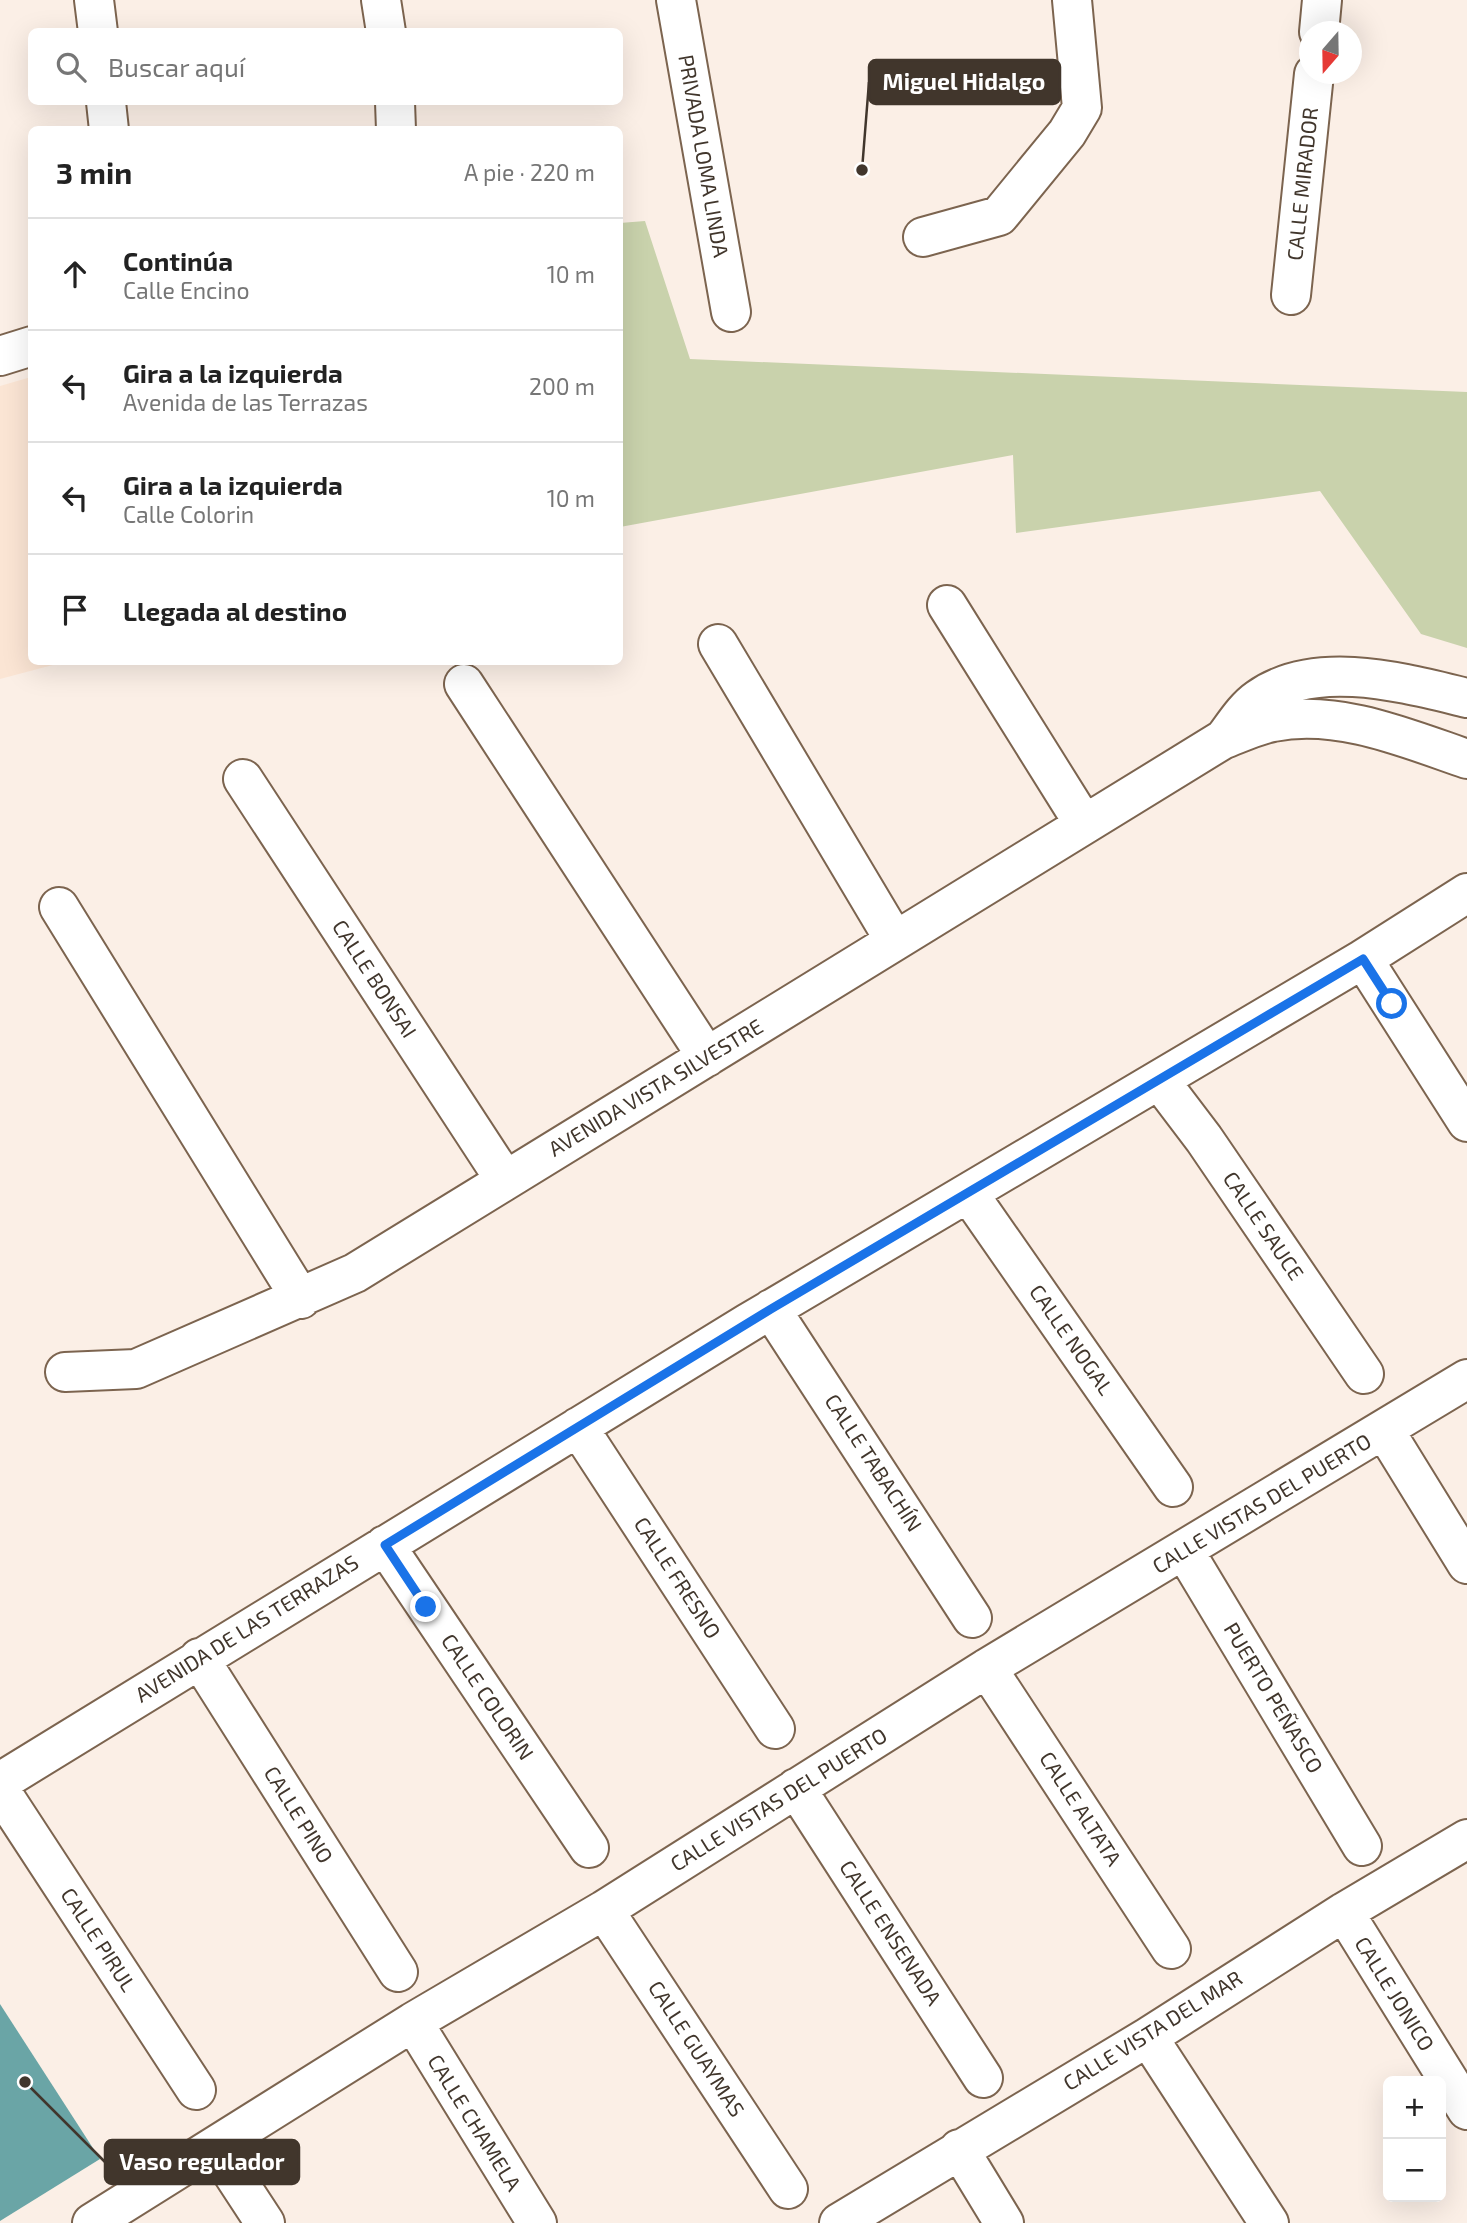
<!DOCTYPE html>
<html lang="es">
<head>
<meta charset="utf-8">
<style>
  :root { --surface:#fff; --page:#f6f6f6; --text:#222; --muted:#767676; --line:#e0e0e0 }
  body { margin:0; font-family:"Exo 2",sans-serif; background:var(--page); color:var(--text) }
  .controls { position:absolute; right:21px; bottom:21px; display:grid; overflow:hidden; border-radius:10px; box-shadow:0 7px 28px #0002 }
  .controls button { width:63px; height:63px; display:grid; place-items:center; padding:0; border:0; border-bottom:2px solid var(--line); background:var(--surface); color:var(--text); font:35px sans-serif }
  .compass { position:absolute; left:1299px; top:21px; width:63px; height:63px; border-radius:50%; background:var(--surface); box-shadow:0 7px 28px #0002; rotate:200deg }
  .stop { position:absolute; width:21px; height:21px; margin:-16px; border:5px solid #1a73e8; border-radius:50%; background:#fff }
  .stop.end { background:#1a73e8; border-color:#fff; box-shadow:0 2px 7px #0008 }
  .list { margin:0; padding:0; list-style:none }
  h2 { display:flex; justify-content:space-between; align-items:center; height:91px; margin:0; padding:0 28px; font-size:30px }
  h2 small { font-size:23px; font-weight:400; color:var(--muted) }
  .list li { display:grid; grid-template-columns:46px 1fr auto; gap:21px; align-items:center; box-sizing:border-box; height:112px; padding:0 28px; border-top:2px solid var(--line) }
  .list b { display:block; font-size:26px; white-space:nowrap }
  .list p { margin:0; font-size:23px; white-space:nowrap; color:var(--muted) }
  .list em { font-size:23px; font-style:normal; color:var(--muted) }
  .icon { flex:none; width:38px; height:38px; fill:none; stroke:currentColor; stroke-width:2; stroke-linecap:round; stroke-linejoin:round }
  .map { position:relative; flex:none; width:1467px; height:2223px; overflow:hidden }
  .search { position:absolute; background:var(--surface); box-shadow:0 7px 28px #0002; left:28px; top:28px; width:595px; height:77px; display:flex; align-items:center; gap:18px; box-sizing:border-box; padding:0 24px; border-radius:10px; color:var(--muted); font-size:26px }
  .panel { position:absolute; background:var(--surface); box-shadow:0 7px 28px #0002; left:28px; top:126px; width:595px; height:539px; border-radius:10px }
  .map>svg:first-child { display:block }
</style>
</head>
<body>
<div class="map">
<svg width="1467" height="2223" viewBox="0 0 1467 2223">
  <rect width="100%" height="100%" fill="#fbefe6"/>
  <path fill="#fbe5d4" d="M31 377 32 662H64L0 679V386Z"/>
  <path fill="#c9d2ac" d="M645 221 690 359 1467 392V648L1421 634 1320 491 1016 533 1013 455 620 527V223Z"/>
  <path fill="#6aa5a6" d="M0 2004 100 2159 0 2221Z"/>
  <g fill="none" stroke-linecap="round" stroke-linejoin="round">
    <defs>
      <path id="minor" d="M94 0 98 32
        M381 0 386 32
        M676 0 731 312
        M1319 32 1322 0
        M106 102 109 130
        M395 102 396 130
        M923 237 999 216 1067 133 1082 108 1072 0
        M1291 295 1314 74
        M0 356 32 346
        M947 605 1084 824
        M718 644 895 941
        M464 684 707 1057
        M1226 736C1235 724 1245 708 1258 699 1316 658 1404 683 1467 698
        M243 779 505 1180
        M59 907 301 1299
        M1363 959 1467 1122
        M1160 1081 1204 1139 1364 1374
        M969 1194 1173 1487
        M771 1309 972 1618
        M65 1372 136 1369 355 1273 1222 740C1238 734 1256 725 1273 722 1338 709 1406 738 1467 759
        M578 1427 775 1729
        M1385 1431 1467 1564
        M385 1545 589 1848
        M1184 1550 1362 1846
        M199 1658 398 1972
        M987 1668 1171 1949
        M0 1782 748 1323 1363 959 1467 893
        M796 1788 983 2078
        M0 1790 196 2090
        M604 1910 788 2189
        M1344 1912 1467 2110
        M413 2022 537 2223
        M1148 2037 1269 2223
        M216 2148 265 2223
        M959 2149 1004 2223
        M92 2223 413 2022 604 1910 987 1668 1467 1379
        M839 2223 1148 2037 1344 1912 1467 1839"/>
    </defs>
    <use href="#minor" stroke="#7c644f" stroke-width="42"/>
    <use href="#minor" stroke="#fff" stroke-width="38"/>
  </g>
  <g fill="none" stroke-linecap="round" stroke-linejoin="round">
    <path stroke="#1a73e8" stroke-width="9" d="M426 1607 385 1545 771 1309 1363 959 1392 1004"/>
  </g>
  <g text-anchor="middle" stroke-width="7" stroke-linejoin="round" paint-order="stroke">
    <g font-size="21" fill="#41362c" stroke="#fff">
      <text transform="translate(703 156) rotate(80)" y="7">PRIVADA LOMA LINDA</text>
      <text transform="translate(1303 184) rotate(-84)" y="7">CALLE MIRADOR</text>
      <text transform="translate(374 979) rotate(57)" y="7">CALLE BONSAI</text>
      <text transform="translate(656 1088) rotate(-31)" y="7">AVENIDA VISTA SILVESTRE</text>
      <text transform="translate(1263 1226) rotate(56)" y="7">CALLE SAUCE</text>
      <text transform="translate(1071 1340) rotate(55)" y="7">CALLE NOGAL</text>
      <text transform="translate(873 1463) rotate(57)" y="7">CALLE TABACHÍN</text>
      <text transform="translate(1262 1504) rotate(-31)" y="7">CALLE VISTAS DEL PUERTO</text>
      <text transform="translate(677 1578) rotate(57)" y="7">CALLE FRESNO</text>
      <text transform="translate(247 1629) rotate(-32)" y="7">AVENIDA DE LAS TERRAZAS</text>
      <text transform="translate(487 1697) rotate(56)" y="7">CALLE COLORIN</text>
      <text transform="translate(1273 1698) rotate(59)" y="7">PUERTO PEÑASCO</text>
      <text transform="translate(779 1800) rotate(-32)" y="7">CALLE VISTAS DEL PUERTO</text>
      <text transform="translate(1080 1809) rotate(57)" y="7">CALLE ALTATA</text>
      <text transform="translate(298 1815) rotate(58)" y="7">CALLE PINO</text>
      <text transform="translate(890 1933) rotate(57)" y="7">CALLE ENSENADA</text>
      <text transform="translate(98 1940) rotate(57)" y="7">CALLE PIRUL</text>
      <text transform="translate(1394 1994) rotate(58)" y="7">CALLE JONICO</text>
      <text transform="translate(1153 2031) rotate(-32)" y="7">CALLE VISTA DEL MAR</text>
      <text transform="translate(696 2049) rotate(57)" y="7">CALLE GUAYMAS</text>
      <text transform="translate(474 2123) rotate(58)" y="7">CALLE CHAMELA</text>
    </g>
  </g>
  <path fill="none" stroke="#41362c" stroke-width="2.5" d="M862 170L869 82M25 2082L105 2162"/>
  <g fill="#41362c" stroke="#fff" stroke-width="2.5">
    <circle cx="862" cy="170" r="7"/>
    <circle cx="25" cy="2082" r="7"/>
  </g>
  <g fill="#41362c" stroke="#41362c" stroke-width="2.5">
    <rect x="869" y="60" width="191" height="44" rx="7"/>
    <rect x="105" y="2140" width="194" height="44" rx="7"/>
  </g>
  <g font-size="23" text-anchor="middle" font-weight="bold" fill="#fff">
    <text x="964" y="90">Miguel Hidalgo</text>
    <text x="202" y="2170">Vaso regulador</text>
  </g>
</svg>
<div class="controls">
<button>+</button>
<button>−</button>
</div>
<svg class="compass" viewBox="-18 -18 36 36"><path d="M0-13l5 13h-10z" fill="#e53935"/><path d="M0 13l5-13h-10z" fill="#767676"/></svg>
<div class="stop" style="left:1392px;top:1004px"></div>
<div class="stop end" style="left:426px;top:1607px"></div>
<div class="search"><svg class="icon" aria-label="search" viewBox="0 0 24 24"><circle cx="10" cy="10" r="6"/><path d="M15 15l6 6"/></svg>Buscar aquí</div>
<section class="panel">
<h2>3 min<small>A pie · 220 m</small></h2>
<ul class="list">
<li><svg class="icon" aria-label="ahead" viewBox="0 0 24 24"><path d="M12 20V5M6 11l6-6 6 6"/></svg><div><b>Continúa</b><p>Calle Encino</p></div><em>10 m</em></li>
<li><svg class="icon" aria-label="left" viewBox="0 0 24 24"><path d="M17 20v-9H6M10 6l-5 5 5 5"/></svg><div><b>Gira a la izquierda</b><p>Avenida de las Terrazas</p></div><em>200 m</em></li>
<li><svg class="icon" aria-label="left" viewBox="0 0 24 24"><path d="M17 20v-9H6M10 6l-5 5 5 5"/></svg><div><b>Gira a la izquierda</b><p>Calle Colorin</p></div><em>10 m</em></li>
<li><svg class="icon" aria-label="arrive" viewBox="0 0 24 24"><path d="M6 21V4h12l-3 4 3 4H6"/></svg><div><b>Llegada al destino</b></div></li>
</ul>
</section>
</div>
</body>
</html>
